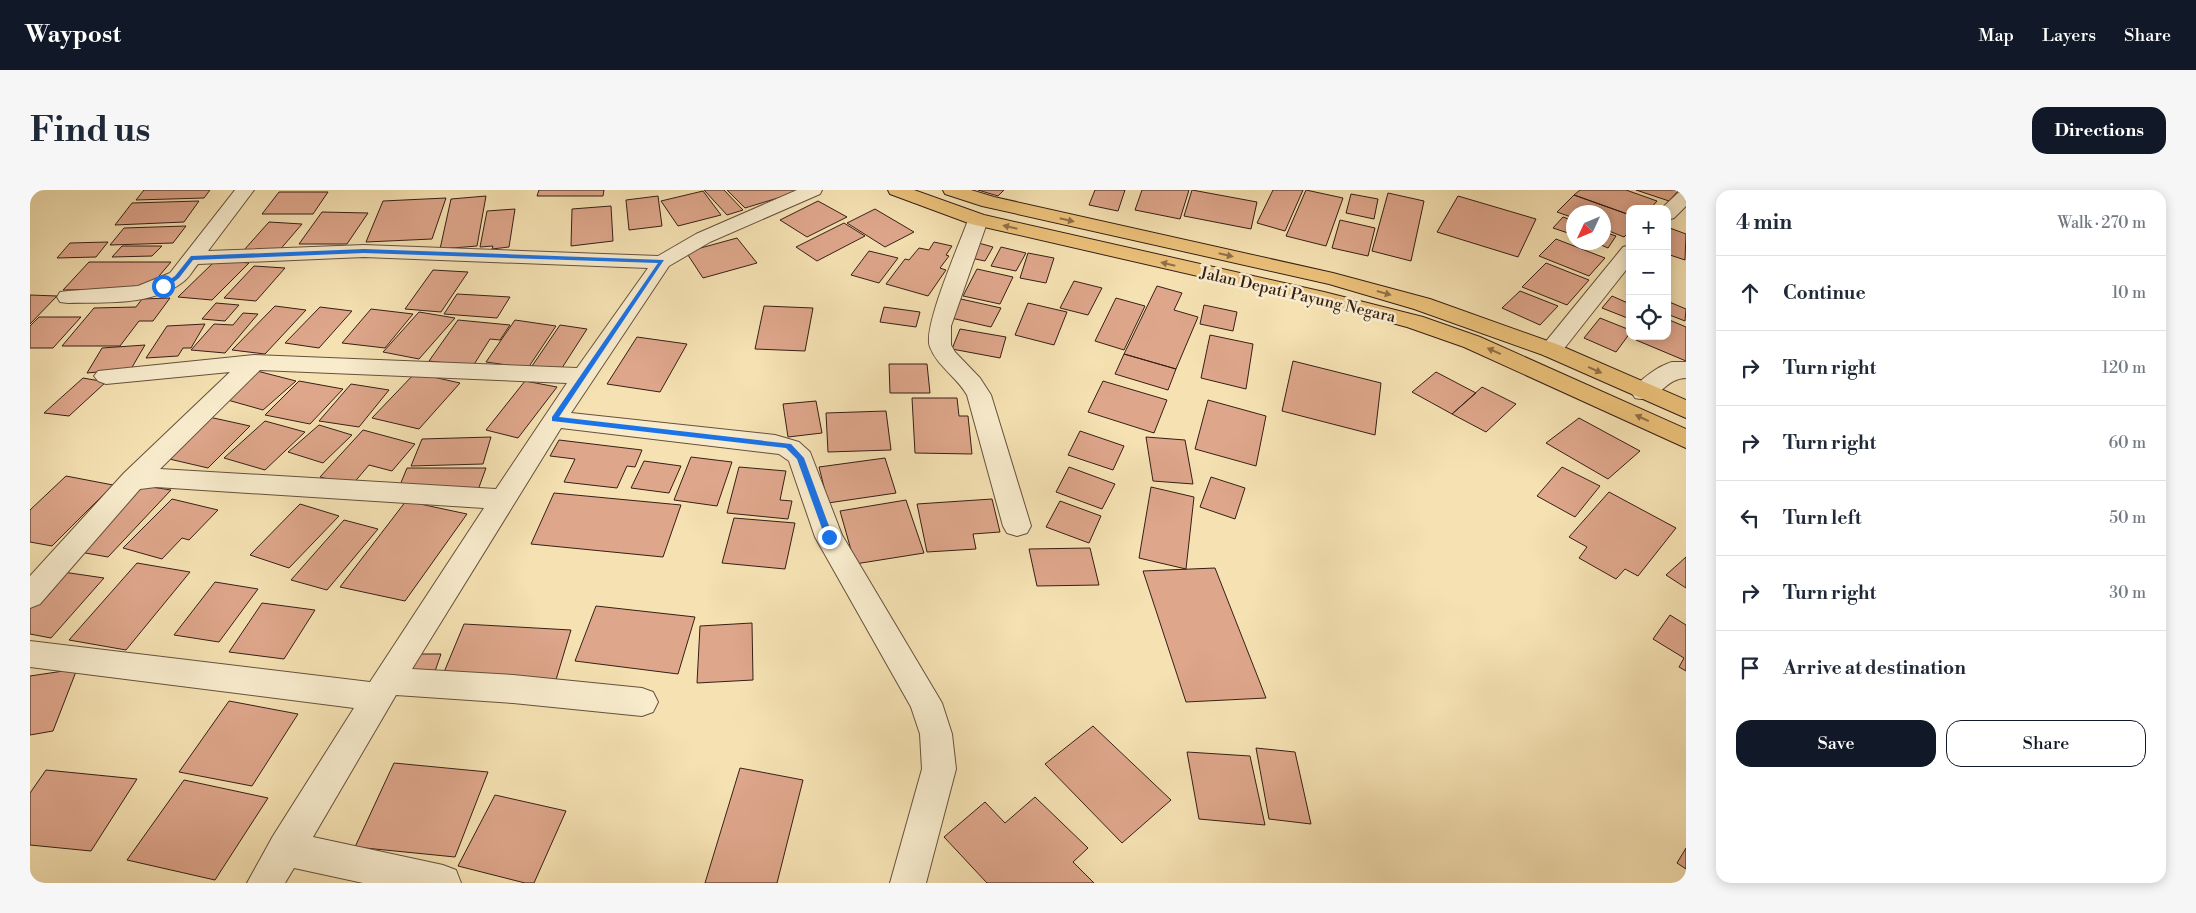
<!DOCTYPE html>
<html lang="en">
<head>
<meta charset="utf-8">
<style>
  :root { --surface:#fff; --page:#f6f6f7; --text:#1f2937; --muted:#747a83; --line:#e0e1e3; --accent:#111827 }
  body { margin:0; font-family:"Libre Bodoni",serif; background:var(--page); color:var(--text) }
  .controls { position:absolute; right:15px; top:15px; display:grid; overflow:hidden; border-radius:10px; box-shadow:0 2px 12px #0003 }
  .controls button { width:45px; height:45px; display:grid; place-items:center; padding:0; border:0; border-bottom:1px solid var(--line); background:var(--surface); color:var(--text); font:25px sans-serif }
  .compass { position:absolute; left:1536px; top:15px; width:45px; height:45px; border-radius:50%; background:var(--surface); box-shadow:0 2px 12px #0003; rotate:226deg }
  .stop { position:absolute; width:15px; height:15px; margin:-11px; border:4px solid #1a73e8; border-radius:50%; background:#fff }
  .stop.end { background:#1a73e8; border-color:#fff; box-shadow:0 1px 5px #0008 }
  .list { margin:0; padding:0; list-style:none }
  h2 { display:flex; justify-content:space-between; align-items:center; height:65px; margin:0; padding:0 20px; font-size:21px }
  h2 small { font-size:16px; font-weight:400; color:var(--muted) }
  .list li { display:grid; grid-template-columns:32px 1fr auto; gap:15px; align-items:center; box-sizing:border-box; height:75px; padding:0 20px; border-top:1px solid var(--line) }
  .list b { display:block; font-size:19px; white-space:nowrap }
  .list em { font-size:16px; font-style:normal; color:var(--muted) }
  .actions { display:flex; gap:10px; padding:15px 20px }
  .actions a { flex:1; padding:11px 0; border:1px solid var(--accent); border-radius:15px; text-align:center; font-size:18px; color:var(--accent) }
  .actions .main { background:var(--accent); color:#fff }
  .icon { flex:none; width:28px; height:28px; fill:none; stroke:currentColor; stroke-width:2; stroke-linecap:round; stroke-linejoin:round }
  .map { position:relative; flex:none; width:1656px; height:693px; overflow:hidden; border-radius:15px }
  header { display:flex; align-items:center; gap:30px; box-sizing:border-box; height:70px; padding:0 25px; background:var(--accent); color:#fff }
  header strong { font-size:24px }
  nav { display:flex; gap:28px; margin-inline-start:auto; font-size:18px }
  .intro { display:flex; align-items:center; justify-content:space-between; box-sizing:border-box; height:120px; padding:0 30px }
  h1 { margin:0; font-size:35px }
  .button { padding:12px 22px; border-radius:15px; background:var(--accent); color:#fff; font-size:18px; font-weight:700 }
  main { display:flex; gap:30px; padding:0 30px }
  aside { flex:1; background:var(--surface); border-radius:15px; box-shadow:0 2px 12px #0003 }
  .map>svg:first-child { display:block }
</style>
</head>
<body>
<header>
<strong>Waypost</strong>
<nav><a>Map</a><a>Layers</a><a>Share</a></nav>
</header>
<div class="intro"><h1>Find us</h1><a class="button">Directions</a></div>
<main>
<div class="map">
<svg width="1656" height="693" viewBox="0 0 1656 693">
  <rect width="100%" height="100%" fill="#f5e1b2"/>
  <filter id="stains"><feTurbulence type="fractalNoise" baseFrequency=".004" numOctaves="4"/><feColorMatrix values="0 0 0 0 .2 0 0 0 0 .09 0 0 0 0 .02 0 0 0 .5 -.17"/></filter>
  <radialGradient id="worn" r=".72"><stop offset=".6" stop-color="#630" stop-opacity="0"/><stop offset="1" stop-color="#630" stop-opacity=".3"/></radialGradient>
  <path fill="#dea68b" stroke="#371f16" d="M114 0H180L174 8 106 10Z
    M509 0H574L573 6H507Z
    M674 0H694L713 20 697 25Z
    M697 0H774L715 18Z
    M948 0H974L968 6Z
    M1065 0H1095L1088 21 1059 15Z
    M1112 0H1159L1150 29 1105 20Z
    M1162 0 1227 12 1221 39 1154 26Z
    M1243 0H1273L1255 41 1227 33Z
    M1276 0 1313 8 1296 56 1256 46Z
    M1550 0H1596L1627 11 1620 19H1600V25L1544 5Z
    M1606 0H1649L1639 11Z
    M673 1 691 25 648 36 631 11Z
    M249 2H298L283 24H232Z
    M1358 3 1394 11 1381 71 1342 61Z
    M1321 4 1348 9 1344 29 1316 23Z
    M1544 5 1600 25V41L1594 47 1574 39V22H1544V28L1527 22Z
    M456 6 447 56 410 59 421 9Z
    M628 6 632 36 599 40 596 10Z
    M1428 6 1506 29 1488 67 1407 42Z
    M416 8 402 49 336 52 353 11Z
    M169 11 154 32 85 35 102 13Z
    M788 11 817 27 777 47 750 30Z
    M581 16 583 51 541 56 542 19Z
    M485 19 479 57 462 59 463 56 450 57 457 21Z
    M845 19 884 42 855 57 817 33Z
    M292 22 338 23 317 54H269Z
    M1533 27 1544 31V45L1523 38Z
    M1310 30 1345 38 1338 66 1302 58Z
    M239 32 272 34 248 62 214 60Z
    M814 33 835 46 787 71 766 57Z
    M156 36 143 53 80 55 94 38Z
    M1637 37 1656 44 1655 70 1637 64Z
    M1574 42 1586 46 1578 58 1564 52H1574Z
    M707 48 727 73 673 88 656 62Z
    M1526 49 1575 68 1559 86 1509 66Z
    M78 52 66 67 27 68 40 53Z
    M904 52 922 56 916 65 919 66 910 78 916 80 898 106 856 94 875 69 879 70 889 58 899 60Z
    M945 52 963 57 955 71 936 67Z
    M92 56H132L122 66 82 67Z
    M971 57 996 63 986 81 961 76Z
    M839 61 868 68 849 93 821 85Z
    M998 63 1024 68 1016 93 990 88Z
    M186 70 219 73 182 110 148 107Z
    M59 72H141L118 99 33 100Z
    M1516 73 1559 90 1537 115 1492 97Z
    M224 76 255 78 226 111 194 108Z
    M947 79 983 87 970 114 933 106Z
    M403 80 438 82 411 122 375 119Z
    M1044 91 1072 98 1058 125 1030 118Z
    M1127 96 1152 103 1144 120 1168 127 1146 179 1094 164Z
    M1490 101 1528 116 1510 135 1472 118Z
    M427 104 480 107 467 128 414 124Z
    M0 105 27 106 0 134Z
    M1582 106 1600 114V129L1572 118Z
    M140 108 123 131H109L90 156H32L64 118 106 117 112 109Z
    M1086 108 1115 116 1094 160 1065 151Z
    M931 109 971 118 961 137 921 128Z
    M1637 111 1656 119 1655 131 1637 124Z
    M186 113 209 115 195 131 172 129Z
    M998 113 1037 122 1024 155 985 145Z
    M1174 115 1207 122 1203 141 1170 134Z
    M245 116 276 120 235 164 202 160Z
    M734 116 783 118 775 161 725 159Z
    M290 117 322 121 289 158 255 153Z
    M854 117 890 122 886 137 850 132Z
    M341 119 383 124 355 158 312 153Z
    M389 122 425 128 389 169 353 162Z
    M213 123 228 124 195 163 161 160 184 134 203 135Z
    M9 127H51L23 158H0V136Z
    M1570 128 1600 140V143L1586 162 1554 148Z
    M1637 129 1656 137V171L1606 150 1609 146H1637Z
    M428 130 480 135 470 150 460 149 443 176 399 171Z
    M485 130 526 136 498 178 456 172Z
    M175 134 161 158H153L148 166 116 168 137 136Z
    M530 135 557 139 530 181 502 176Z
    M930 139 976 147 970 168 922 159Z
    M1180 145 1223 154 1216 199 1171 188Z
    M607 147 657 154 630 202 577 194Z
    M115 155 101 179 57 183 72 158Z
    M1094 164 1146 179 1138 200 1085 184Z
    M1263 171 1351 193 1345 245 1252 221Z
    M859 174H897L900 203H860Z
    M227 181 266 191 233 220 194 209Z
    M1406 182 1446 203 1422 224 1382 202Z
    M385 183 430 193 389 239 342 228Z
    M53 188 76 192 39 226 14 223Z
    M269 191 313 199 280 234 235 225Z
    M495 191 527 197 488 248 456 240Z
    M1073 191 1137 210 1124 243 1058 222Z
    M321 194 359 200 329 237 289 231Z
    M1452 197 1486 214 1456 242 1422 224Z
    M882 208H927L929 226H938L942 264 885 263Z
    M1178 210 1236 226 1226 276 1165 259Z
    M786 211 792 243 758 247 753 214Z
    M856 221 861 260 798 262 796 223Z
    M179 227 220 236 178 278 135 268Z
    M1549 228 1610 261 1578 289 1516 253Z
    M235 231 275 242 235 280 194 268Z
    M289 235 322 245 293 273 258 262Z
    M333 240 385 254 362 281 339 275 322 295 290 287Z
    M1050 241 1094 256 1083 280 1038 265Z
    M461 247 453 274 381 276 392 249Z
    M1116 247 1155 250 1163 294 1123 291Z
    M529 250 612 260 605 277 597 276 587 298 534 292 545 269 520 266Z
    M661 267 702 272 687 316 644 310Z
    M855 268 866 303 798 313 789 277Z
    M614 271 651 276 639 303 601 298Z
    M709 277 756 281 750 310 762 311 758 329 697 323Z
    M1039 277 1085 294 1072 319 1026 302Z
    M1532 277 1570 296 1545 327 1507 306Z
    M377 278H456L448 300H368Z
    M36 286 83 295 22 356 0 352V320Z
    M1181 287 1215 298 1205 329 1170 317Z
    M109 295 141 300 78 367 44 361Z
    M1121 297 1164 307 1156 379 1109 368Z
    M1579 302 1646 338 1608 386 1595 379 1586 389 1549 368 1557 357 1539 347Z
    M524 303 651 315 633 367 501 354Z
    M142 309 188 320 159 350 152 348 132 369 93 358Z
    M962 309 970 342 943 344 946 359 897 362 887 314Z
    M876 310 894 363 825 374 810 321Z
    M376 311 437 324 375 411 310 397Z
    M1030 311 1071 326 1059 353 1016 337Z
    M270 314 309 326 259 378 220 365Z
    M704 328 765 333 755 379 692 373Z
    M314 330 348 339 297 400 261 390Z
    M1060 358 1069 395 1007 396 999 359Z
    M1656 367V398L1636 385Z
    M107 373 160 382 96 460 39 450Z
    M1185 378 1236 508 1156 512 1113 381Z
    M33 382 74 388 21 448 0 444V417Z
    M185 392 228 399 189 452 144 445Z
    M232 413 285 420 254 469 199 462Z
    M566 416 665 427 648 484 545 471Z
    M1640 425 1656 435V481L1649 477 1654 468 1623 449Z
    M722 433 723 490 667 493 670 436Z
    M434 434 541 440 525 493 412 487Z
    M381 464H411L403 487H372Z
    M47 479 23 541 0 545V486Z
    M199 511 268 524 222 596 149 582Z
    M1063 536 1141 610 1092 653 1015 574Z
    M1226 558 1265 562 1281 634 1239 629Z
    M1157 562 1220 566 1235 635 1169 629Z
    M364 573 458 582 425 667 325 657Z
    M710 578 773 590 747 693H675Z
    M16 580 107 589 61 661 0 655V603Z
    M154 590 238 608 185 690 97 670Z
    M465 605 536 621 504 693H495L428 676Z
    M1005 607 1058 658 1043 672 1064 693H957L914 647 955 612 975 633Z
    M1656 658V679L1647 673Z"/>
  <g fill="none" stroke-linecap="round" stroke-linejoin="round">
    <defs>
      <path id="minor" d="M205 0H224L178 61 334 55 628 66 666 44 767 0H792L790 4 680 52 639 76 541 223 745 245 769 252 780 262 812 345 912 513 922 544 926 579 896 693H860L892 579 890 544 881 517 785 347 759 271 749 264 531 238 382 479 483 485 612 498 623 502 628 512 623 522 612 526 483 513 366 505 283 647 413 675 426 680 431 693H333L264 678 255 693H217L243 646 324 518 0 477V451L340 492 454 318 126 297 110 299 10 414 0 418V386L94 283 200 182 76 194 68 191 64 186 68 181 224 165 547 178 618 78 334 67 168 74C163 80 159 88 153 92 122 116 75 112 38 113L30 112 27 107 30 102 38 101 108 96 140 83ZM230 180 537 193 466 299 130 279Z
        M1656 0V16L1644 28 1637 30V19H1631L1649 2Z
        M948 24 955 26 958 30 921 136V155L925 162 950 188 961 205 1001 336 997 343 987 346 977 343 973 336 937 205C927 187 907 176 900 157 892 138 930 53 938 30L941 26Z
        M1600 55V75L1529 165 1521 167 1513 165 1510 160 1513 155 1593 57Z
        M1642 172H1656V188C1634 188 1629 214 1605 208L1601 202C1609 190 1628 176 1642 172Z"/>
      <path id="trunk" d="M858 0H884L954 25 1294 102 1393 127 1450 147 1656 239V258L1434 157 1377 137 1290 114 941 34 860 4Z
        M913 0H941L964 7 1303 83 1400 109 1529 155 1656 210V228L1513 165 1384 119 1299 94 952 16 915 4Z"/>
    </defs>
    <use href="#minor" stroke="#66503d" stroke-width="2"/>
    <use href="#trunk" stroke="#371f16" stroke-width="2"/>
    <use href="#minor" fill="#f8eccd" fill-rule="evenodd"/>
    <use href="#trunk" fill="#eac079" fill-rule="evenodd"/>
  </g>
  <defs><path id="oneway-solid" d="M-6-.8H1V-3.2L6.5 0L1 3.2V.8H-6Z" transform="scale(1.25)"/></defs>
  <g fill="#907048">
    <use href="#oneway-solid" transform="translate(1037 30) rotate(13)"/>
    <use href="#oneway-solid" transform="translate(980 37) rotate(-167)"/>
    <use href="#oneway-solid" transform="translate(1196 65) rotate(13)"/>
    <use href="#oneway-solid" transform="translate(1138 74) rotate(-167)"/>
    <use href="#oneway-solid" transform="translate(1354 103) rotate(16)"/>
    <use href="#oneway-solid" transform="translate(1464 161) rotate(-156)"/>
    <use href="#oneway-solid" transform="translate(1565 180) rotate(24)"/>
    <use href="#oneway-solid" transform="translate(1612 228) rotate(-155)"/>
  </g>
  <path fill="#1a73e8" d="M334 59 634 70 529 227 761 254 774 268 803 347 802 350H799L795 347 767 269 756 258 522 231V227L628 73 334 63 163 70 149 88 136 98 130 96 145 86 161 66Z"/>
  <g text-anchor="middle" stroke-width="5" stroke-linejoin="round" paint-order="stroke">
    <g font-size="16" fill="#371f16" stroke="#f8eccd">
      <text transform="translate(1268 104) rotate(13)" y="6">Jalan Depati Payung Negara</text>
    </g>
  </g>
  <rect width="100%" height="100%" filter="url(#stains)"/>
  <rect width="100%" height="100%" fill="url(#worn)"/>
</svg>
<div class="controls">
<button>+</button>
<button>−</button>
<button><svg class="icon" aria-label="locate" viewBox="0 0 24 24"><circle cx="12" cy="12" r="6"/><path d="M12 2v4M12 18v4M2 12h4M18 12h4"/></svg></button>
</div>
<svg class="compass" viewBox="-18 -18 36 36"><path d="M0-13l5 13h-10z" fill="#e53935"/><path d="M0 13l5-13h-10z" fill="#747a83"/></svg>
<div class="stop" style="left:133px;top:96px"></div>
<div class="stop end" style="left:799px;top:347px"></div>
</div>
<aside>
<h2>4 min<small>Walk · 270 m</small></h2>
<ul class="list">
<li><svg class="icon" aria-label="ahead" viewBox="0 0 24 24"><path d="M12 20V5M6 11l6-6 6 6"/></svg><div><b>Continue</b></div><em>10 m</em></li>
<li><svg class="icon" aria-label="right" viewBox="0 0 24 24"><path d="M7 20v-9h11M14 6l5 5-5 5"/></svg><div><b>Turn right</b></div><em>120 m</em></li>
<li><svg class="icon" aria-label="right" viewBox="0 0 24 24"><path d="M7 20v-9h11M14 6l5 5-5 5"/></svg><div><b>Turn right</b></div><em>60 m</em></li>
<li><svg class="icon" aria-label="left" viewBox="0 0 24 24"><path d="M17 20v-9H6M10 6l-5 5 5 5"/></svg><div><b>Turn left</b></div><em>50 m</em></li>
<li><svg class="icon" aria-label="right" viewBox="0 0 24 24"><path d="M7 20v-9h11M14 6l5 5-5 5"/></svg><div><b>Turn right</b></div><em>30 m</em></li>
<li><svg class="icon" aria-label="arrive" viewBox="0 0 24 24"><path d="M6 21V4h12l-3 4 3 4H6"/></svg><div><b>Arrive at destination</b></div></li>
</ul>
<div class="actions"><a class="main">Save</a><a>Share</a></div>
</aside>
</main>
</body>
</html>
